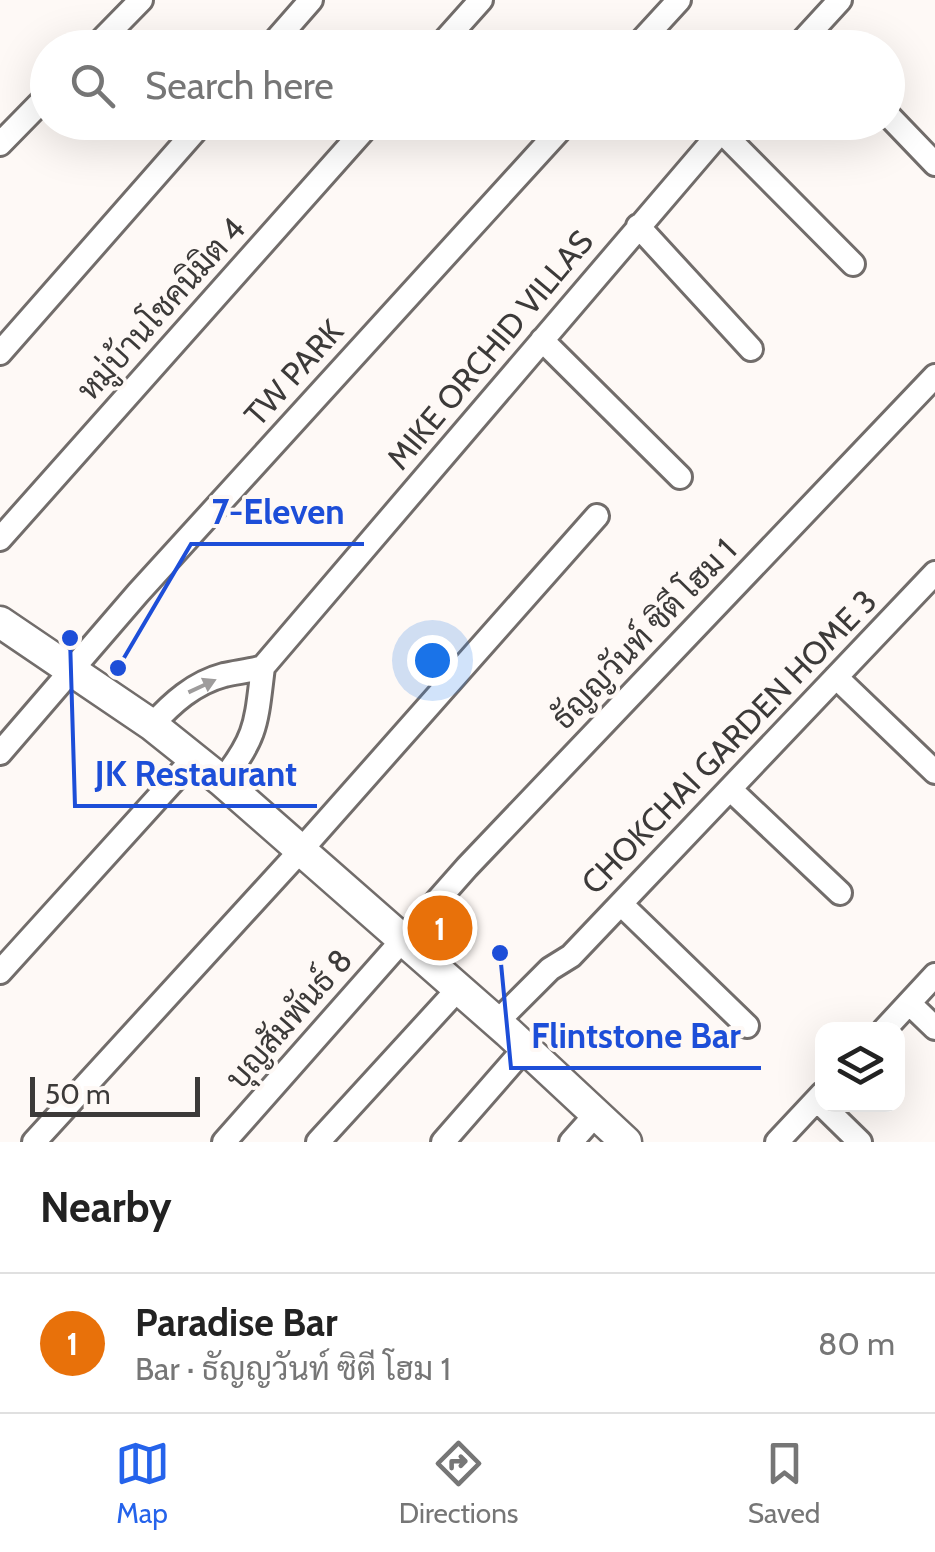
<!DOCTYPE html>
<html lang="en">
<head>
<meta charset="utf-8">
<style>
  :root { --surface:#fff; --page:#f6f6f6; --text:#222; --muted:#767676; --line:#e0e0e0; --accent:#2563eb }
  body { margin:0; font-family:Cabin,Sarabun,sans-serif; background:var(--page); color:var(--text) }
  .controls { position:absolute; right:30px; bottom:30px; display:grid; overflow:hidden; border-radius:20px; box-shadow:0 10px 40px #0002 }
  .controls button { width:90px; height:90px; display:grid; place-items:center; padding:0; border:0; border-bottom:2px solid var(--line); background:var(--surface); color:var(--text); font:50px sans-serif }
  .scale { position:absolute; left:30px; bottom:25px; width:170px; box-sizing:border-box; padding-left:10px; border:5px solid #3c3a39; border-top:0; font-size:28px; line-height:35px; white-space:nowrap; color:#3c3a39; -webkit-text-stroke:8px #fef9f6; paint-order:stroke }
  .you { position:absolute; left:432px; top:660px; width:35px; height:35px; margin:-25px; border:8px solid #fff; border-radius:50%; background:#1a73e8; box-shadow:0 0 0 15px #1a73e833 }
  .badge { display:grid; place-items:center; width:65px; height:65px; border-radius:50%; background:var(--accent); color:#fff; font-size:32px; font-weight:700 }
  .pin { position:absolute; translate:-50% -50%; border:5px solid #fff; box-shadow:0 2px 10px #0006 }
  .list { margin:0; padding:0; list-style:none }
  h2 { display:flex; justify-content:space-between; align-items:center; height:130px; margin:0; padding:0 40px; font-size:42px }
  h2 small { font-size:32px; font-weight:400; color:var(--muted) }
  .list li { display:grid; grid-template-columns:65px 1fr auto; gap:30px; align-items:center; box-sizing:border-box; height:140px; padding:0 40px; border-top:2px solid var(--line) }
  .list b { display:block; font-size:38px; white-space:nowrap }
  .list p { margin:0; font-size:32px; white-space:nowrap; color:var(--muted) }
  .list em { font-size:32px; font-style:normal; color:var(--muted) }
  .icon { flex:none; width:55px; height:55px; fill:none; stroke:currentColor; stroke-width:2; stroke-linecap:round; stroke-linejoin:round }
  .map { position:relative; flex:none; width:935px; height:1142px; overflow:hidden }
  .search { position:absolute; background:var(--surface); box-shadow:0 10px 40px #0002; left:30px; right:30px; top:30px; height:110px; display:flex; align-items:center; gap:25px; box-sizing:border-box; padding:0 35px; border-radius:55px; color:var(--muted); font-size:38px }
  .sheet { height:270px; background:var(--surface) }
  nav { display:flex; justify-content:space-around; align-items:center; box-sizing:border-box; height:140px; border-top:2px solid var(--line); background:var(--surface); font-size:28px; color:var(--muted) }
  nav a { display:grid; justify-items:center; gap:5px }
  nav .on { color:var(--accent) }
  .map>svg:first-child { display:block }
</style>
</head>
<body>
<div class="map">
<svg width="935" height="1142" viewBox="0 0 935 1142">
  <rect width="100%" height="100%" fill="#fef9f6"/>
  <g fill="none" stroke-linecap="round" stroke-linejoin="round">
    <defs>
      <path id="minor" d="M94 48 141 0
        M269 48 311 0
        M438 48 481 0
        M635 48 679 0
        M796 48 840 0
        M888 115 935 164
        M721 131 853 264
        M0 144 48 95
        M638 226 751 349
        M542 340 680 477
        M0 353 203 122
        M0 539 371 122
        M836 677 935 772
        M152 725C172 703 194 683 224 675 237 672 250 671 263 667
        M0 753 138 593 567 122
        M222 781C258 736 256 722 263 667L729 122
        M730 789 840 893
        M621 904 747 1026
        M0 972 194 758
        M909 1003 935 1028
        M497 1022 550 969 571 956 935 573
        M884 1030 935 975
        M817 1100 860 1142
        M34 1142 302 849 597 516
        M224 1142 467 867 935 376
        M318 1142 459 988
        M443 1142 525 1048
        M571 1142 596 1114
        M777 1142 822 1094"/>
      <path id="tertiary" d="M0 622 152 725 222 781 508 1032 626 1142"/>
    </defs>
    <use href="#minor" stroke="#726d6b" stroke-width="28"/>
    <use href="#tertiary" stroke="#726d6b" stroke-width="35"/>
    <use href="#minor" stroke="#fff" stroke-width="22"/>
    <use href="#tertiary" stroke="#fff" stroke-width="30"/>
  </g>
  <defs><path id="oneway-solid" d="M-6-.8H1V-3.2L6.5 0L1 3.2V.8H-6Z" transform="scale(2.5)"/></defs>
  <use fill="#9e9c9c" href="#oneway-solid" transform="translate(202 686) rotate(-25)"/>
  <g text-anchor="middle" stroke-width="8" stroke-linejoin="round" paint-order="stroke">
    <g font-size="32" fill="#3c3a39" stroke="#fef9f6">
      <text transform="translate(161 309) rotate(-48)" y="11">หมู่บ้านโชคนิมิต 4</text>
      <text transform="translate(490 350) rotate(-50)" y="11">MIKE ORCHID VILLAS</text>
      <text transform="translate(294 373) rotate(-48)" y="11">TW PARK</text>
      <text transform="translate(644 634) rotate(-46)" y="11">ธัญญวันท์ ซิตี โฮม 1</text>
      <text transform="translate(729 742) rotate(-46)" y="11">CHOKCHAI GARDEN HOME 3</text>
      <text transform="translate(289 1019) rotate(-49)" y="11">บุญสัมพันธ์ 8</text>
    </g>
  </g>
  <path fill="none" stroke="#1d4ed8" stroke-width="4" d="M118 668L191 544H364M70 638L75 806H317M500 953L511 1068H761"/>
  <g fill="#1d4ed8" stroke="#fef9f6" stroke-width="4">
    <circle cx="118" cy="668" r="10"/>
    <circle cx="70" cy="638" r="10"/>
    <circle cx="500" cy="953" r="10"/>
  </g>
  <g font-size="35" text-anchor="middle" font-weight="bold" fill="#1d4ed8" stroke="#fef9f6" stroke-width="8" stroke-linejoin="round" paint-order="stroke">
    <text x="278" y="524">7-Eleven</text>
    <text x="196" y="786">JK Restaurant</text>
    <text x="636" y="1048">Flintstone Bar</text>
  </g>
</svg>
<div class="controls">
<button><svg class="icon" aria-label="layers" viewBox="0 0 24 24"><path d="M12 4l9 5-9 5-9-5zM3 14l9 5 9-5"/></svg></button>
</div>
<div class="scale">50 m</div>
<div class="you"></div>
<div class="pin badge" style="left:440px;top:928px;background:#e8710a">1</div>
<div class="search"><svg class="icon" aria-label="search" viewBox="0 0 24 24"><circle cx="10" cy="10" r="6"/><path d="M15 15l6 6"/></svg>Search here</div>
</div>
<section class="sheet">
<h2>Nearby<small></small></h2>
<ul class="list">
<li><span class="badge" style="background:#e8710a">1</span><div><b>Paradise Bar</b><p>Bar · ธัญญวันท์ ซิตี โฮม 1</p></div><em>80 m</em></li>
</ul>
</section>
<nav>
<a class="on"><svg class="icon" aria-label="map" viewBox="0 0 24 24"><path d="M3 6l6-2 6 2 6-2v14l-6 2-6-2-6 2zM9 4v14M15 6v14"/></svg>Map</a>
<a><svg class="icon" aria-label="directions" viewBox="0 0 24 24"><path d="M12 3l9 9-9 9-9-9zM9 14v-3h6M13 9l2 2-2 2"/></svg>Directions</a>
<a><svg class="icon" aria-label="saved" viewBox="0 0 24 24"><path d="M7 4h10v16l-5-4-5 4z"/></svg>Saved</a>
</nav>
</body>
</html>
